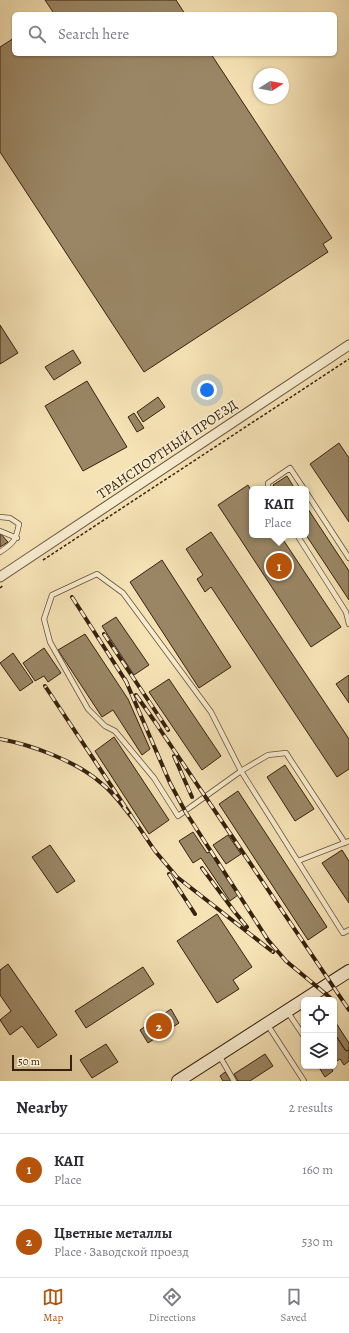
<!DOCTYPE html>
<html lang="en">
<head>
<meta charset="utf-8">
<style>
  :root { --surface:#fff; --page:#f7f7f7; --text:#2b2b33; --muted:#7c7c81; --line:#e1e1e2; --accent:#b45309 }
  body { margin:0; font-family:Alegreya,serif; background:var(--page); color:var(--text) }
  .controls { position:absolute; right:12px; bottom:12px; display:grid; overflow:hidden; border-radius:6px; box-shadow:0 1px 3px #0004 }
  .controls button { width:36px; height:36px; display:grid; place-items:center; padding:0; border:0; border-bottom:1px solid var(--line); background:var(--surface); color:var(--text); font:20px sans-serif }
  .compass { position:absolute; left:253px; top:68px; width:36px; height:36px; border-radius:50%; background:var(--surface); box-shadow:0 1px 3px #0004; rotate:79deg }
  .scale { position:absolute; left:12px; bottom:10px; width:60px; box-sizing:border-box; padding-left:4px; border:2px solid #37220e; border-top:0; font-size:11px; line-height:14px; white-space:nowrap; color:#37220e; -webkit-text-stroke:3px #f8eccf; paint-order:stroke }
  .you { position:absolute; left:207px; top:390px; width:14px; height:14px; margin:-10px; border:3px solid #fff; border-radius:50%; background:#1a73e8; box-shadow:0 0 0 6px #1a73e833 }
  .badge { display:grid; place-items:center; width:26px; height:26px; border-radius:50%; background:var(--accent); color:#fff; font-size:13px; font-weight:700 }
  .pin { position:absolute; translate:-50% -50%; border:2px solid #fff; box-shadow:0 1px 4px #0006 }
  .popup { position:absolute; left:249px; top:486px; width:60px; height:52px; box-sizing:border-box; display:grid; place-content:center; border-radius:6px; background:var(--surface); filter:drop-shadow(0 1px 3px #0005); font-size:13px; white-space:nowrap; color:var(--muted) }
  .popup b { font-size:15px; color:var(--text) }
  .popup::after { content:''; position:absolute; left:50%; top:100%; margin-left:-8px; border:8px solid transparent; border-top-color:var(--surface) }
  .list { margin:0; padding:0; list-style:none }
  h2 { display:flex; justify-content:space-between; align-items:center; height:52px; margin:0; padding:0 16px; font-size:17px }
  h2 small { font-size:13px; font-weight:400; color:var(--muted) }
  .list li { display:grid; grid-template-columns:26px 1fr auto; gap:12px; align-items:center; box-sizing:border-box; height:72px; padding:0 16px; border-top:1px solid var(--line) }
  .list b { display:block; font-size:15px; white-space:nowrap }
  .list p { margin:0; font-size:13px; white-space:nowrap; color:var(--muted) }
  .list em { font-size:13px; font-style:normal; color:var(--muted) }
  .icon { flex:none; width:22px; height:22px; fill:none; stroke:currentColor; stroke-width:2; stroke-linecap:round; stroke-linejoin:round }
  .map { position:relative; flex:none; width:349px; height:1081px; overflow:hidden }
  .search { position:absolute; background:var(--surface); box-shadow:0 1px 3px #0004; left:12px; right:12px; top:12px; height:44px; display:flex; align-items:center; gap:10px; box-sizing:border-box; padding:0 14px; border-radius:6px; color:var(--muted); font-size:15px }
  .sheet { height:196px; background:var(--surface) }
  nav { display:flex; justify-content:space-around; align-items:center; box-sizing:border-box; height:56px; border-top:1px solid var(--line); background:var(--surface); font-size:11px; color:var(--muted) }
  nav a { display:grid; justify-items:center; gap:2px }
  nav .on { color:var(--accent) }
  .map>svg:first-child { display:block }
</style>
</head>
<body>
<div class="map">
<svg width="349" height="1081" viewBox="0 0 349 1081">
  <rect width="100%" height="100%" fill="#f5e2b5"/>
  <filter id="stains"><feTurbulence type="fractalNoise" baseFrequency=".005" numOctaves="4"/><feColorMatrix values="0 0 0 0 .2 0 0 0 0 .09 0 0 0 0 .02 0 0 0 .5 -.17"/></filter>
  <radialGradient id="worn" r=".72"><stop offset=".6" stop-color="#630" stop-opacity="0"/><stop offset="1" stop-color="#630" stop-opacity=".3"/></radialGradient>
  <path fill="#9a8665" stroke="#37220e" d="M45 0H176L185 14H50L53 12Z
    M14 38V54H211L332 238 323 244 328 252 144 372 0 152V47Z
    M0 325 18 353 0 364Z
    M73 350 81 363 54 380 45 367Z
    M87 381 127 447 83 471 45 406Z
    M158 397 165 407 143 422 137 412Z
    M134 413 144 428 137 432 128 417Z
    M339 443 349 458V522L310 464Z
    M287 476 295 489H276L273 485Z
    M248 485 252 492V535H280L341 627 311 647 218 505Z
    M306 506 349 571V600L306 535Z
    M211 532 349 739V769L337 777 211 587 205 592 197 579 203 575 186 549Z
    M0 533 8 542 0 547Z
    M162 560 231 667 199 688 130 582Z
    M116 617 149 665 134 675 102 626Z
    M85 634 128 699 150 749 142 755 113 710 102 717 58 650Z
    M44 648 61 673 48 682 44 676 35 681 23 663Z
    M13 653 33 682 20 691 0 663Z
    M349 675V703L336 684Z
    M169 679 221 756 202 770 149 692Z
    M114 737 169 820 149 834 95 751Z
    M285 765 314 809 295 821 267 777Z
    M238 791 327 927 308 940 219 804Z
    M193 832 207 853 210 852 238 895 230 901 201 858 193 863 179 841Z
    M228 835 241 854 226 864 213 845Z
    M50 845 75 881 57 893 32 857Z
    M342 850 349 861V903L322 863Z
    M217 914 252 967 233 980 239 989 217 1003 177 941Z
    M8 964 57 1035 38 1048 22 1026 10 1035 0 1020 11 1011 0 995V970Z
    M143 967 154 984 86 1028 75 1011Z
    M171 1009 179 1023 148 1043 140 1030Z
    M336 1023 349 1043V1050L346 1051 334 1033V1025Z
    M334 1033 346 1051 349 1050V1061L344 1065 340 1059 334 1063Z
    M106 1044 118 1062 92 1078 80 1060Z
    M265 1054 273 1066 250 1081H238L234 1074Z
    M318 1066H330L333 1071 325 1077Z
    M225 1072 231 1081H223L220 1076Z"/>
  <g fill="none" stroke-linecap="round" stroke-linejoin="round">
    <defs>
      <path id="lane" d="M268 489V483L290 468 304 489
        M306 492 349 558
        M0 517 10 518 19 524C16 540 14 543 0 552
        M0 531 17 538
        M297 535 346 612 349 624
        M345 843 286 753 268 755 241 771 178 816 154 778 115 731 105 726 88 709 50 642 44 619 52 595 97 574 123 593 211 712 241 771 343 933 349 930
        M298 861 349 841
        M287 1011 303 1035
        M267 1024 304 1081
        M219 1055 234 1081"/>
      <path id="street" d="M0 577 349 345"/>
      <path id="secondary" d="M178 1081 349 971"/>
    </defs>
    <use href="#lane" stroke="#665238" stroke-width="6"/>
    <use href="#street" stroke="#665238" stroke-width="11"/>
    <use href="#secondary" stroke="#37220e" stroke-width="14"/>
    <path stroke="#37220e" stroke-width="1.5" stroke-dasharray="3 2" stroke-linecap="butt" d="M43 560 349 359
      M0 588 4 585"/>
    <use href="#lane" stroke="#f8eccf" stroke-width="4.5"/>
    <use href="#street" stroke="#f8eccf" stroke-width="9"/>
    <use href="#secondary" stroke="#f8eccf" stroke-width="12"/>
    <defs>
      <path id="rail" d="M72 597 127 683
        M104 634 168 730
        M125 679 170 783 185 811 268 940 286 961 333 1000
        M136 695 158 726
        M155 722 349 1010
        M0 739C32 745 76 761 101 783 114 793 123 807 134 820L45 686
        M174 756 192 797
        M134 820 155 851 177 877 273 952
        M202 868 234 911 247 927
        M169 874 195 914"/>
    </defs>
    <use href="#rail" stroke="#37220e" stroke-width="4"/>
    <use href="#rail" stroke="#f8eccf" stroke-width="2.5" stroke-dasharray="8" stroke-linecap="butt"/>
  </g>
  <g text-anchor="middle" stroke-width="3.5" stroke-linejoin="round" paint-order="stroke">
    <g font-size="14" fill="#37220e" stroke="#f8eccf">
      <text transform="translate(167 449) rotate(-34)" y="5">ТРАНСПОРТНЫЙ ПРОЕЗД</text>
    </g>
  </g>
  <rect width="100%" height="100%" filter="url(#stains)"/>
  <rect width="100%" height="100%" fill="url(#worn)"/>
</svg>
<div class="controls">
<button><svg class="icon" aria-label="locate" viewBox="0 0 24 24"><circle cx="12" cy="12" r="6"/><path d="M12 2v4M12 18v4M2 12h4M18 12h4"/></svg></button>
<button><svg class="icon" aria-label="layers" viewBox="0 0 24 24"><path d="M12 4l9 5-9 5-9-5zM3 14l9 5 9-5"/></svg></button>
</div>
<svg class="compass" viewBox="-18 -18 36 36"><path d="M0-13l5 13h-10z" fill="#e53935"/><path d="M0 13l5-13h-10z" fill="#7c7c81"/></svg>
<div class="scale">50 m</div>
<div class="you"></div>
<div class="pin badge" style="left:279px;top:566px">1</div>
<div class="popup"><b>КАП</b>Place</div>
<div class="pin badge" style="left:159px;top:1026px">2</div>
<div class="search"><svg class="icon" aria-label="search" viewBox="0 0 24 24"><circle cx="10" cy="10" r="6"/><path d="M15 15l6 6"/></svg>Search here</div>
</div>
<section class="sheet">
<h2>Nearby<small>2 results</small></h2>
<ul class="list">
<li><span class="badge">1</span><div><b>КАП</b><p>Place</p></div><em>160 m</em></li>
<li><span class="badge">2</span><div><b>Цветные металлы</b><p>Place · Заводской проезд</p></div><em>530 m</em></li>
</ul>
</section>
<nav>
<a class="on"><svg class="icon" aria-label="map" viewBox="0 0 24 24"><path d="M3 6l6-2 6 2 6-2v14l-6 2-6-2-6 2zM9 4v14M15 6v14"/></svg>Map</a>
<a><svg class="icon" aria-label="directions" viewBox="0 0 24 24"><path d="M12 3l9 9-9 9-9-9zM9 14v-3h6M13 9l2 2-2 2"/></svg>Directions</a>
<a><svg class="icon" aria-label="saved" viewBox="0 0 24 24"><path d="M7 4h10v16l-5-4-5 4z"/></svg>Saved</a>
</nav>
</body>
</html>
